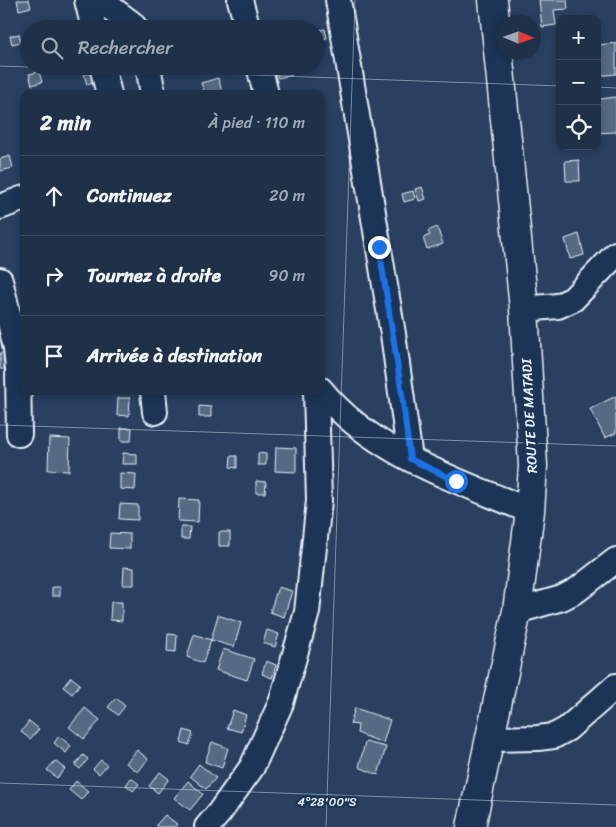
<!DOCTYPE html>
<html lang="fr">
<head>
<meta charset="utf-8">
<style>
  :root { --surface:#1f3049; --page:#2c3c53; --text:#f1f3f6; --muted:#a1a9b4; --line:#3c4b61 }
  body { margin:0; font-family:Sriracha,sans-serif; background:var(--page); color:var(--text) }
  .controls { position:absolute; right:15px; top:15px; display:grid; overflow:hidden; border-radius:10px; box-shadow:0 2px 8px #0003 }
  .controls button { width:45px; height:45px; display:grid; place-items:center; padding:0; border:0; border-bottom:1px solid var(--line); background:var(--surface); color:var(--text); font:25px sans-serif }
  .compass { position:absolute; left:496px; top:15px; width:45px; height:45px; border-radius:50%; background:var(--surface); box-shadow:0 2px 8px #0003; rotate:92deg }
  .stop { position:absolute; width:15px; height:15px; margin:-11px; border:4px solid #1a73e8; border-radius:50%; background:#fff }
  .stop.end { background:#1a73e8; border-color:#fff; box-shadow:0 1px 5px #0008 }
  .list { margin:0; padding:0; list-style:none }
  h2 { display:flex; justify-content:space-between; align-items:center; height:65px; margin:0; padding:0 20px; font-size:21px }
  h2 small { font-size:16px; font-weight:400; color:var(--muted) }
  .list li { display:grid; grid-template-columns:32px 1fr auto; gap:15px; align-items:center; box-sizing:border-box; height:80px; padding:0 20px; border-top:1px solid var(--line) }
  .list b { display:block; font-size:19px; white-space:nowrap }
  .list em { font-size:16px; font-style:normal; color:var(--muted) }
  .icon { flex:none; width:28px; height:28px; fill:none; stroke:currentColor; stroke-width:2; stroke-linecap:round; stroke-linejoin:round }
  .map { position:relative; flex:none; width:616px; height:827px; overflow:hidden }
  .search { position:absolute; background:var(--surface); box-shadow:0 2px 8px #0003; left:20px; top:20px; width:305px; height:55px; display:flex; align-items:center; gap:12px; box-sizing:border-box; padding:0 18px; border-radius:28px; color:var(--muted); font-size:19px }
  .panel { position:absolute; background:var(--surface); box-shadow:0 2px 8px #0003; left:20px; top:90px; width:305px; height:305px; border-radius:10px }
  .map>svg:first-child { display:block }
</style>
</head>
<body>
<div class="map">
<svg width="616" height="827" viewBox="0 0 616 827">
  <rect width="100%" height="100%" fill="#294061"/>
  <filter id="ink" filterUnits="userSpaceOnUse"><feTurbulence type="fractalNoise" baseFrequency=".02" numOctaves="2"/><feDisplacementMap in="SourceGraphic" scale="10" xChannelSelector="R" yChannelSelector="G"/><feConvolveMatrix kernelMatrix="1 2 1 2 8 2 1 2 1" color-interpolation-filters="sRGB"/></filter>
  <g filter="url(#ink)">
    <path fill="#556a83" stroke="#e8f1f8" d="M17 0H29L31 7 19 10Z
      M539 0H567L568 9 554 10 556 25 542 27Z
      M325 29 327 38 317 41 316 31Z
      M19 34 21 42 12 44 10 36Z
      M616 43V74L598 76 597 45Z
      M275 66H290L292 75 278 78Z
      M39 72 42 82 32 85 29 74Z
      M93 72 96 82 87 85 84 74Z
      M218 78 222 91 205 94 201 83Z
      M616 97V132L597 133V110L600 99Z
      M10 156 13 168 0 171V159Z
      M579 160 580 181H566L565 161Z
      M422 187 426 199 419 201 415 189Z
      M413 191 415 199 404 202 402 194Z
      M437 227 443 244 427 249 423 238 430 235 428 231Z
      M579 234 584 255 570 259 565 239Z
      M0 353H8V369H0Z
      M616 396V433L605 438 590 409Z
      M118 398H130L129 416 117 415Z
      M199 406 211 407V417H199Z
      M121 428H132L131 441H121Z
      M49 438 70 439 69 471 48 470Z
      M276 447 296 448V472L275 471Z
      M123 453 137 454V464H122Z
      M258 453 266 454V465H258Z
      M231 456H237V468L230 467Z
      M120 473 136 474 135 490 120 489Z
      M256 481 266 482 265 493H256Z
      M179 499 199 500 198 522 178 521Z
      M120 504 138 505V520L119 519Z
      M181 527H190L189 539H181Z
      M219 532H230V546H219Z
      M110 533 130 534V549L109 548Z
      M124 567 134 568V585H123Z
      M52 587H60V596H52Z
      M278 587 292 591 284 617 270 612Z
      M111 602H122V621L110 620Z
      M218 615 241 623 234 647 211 640Z
      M267 630 279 634 275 647 263 643Z
      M168 634 177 635 176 652 167 651Z
      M194 634 211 640 203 663 187 657Z
      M223 649 254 659 247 680 216 670Z
      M266 661 276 665 272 678 262 674Z
      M71 677 80 684 72 694 63 687Z
      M116 698 125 706 118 715 108 707Z
      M85 708 100 720 84 739 69 727Z
      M355 708 390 720 383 743 357 733 358 725 350 724Z
      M233 710 246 715 241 732 227 728Z
      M29 721 39 729 30 739 21 732Z
      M184 730 193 733 189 745 181 742Z
      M59 736 71 746 66 753 54 743Z
      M212 742 228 748 222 768 205 762Z
      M365 742 386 747 378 775 359 767Z
      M137 750 148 759 138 772 126 763Z
      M83 755 88 759 80 769 75 765Z
      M101 760 107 765 99 774 93 769Z
      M55 761 65 769 57 778 47 770Z
      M199 764 216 778 206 789 190 776Z
      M160 772 169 779 158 793 149 786Z
      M131 778 139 784 133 791 126 785Z
      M76 781 88 791 81 800 69 790Z
      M188 781 203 794 190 810 174 798Z
      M165 815 177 824 175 827H158L156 825Z"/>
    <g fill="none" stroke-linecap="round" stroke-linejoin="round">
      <defs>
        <path id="minor" d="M87 0 94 29
          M100 0 131 23 136 29
          M240 0 248 29
          M338 0 393 334 410 459
          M102 66 109 94
          M148 66 153 94
          M259 66 266 94
          M0 207 24 198
          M0 280 16 348 18 369 19 434
          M524 309 558 306 573 299 616 254
          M321 390C373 454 457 480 530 511
          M153 391 155 412
          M517 611 562 598 577 590 616 560
          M490 739 538 738 554 736 567 729 616 686
          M207 827 219 813 252 767 281 703 307 612 319 501 316 391"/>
        <path id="highway" d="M471 827 517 611 530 511 533 466 524 309 493 0"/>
      </defs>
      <use href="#minor" stroke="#e8f1f8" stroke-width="28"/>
      <use href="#highway" stroke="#e8f1f8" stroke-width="31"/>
      <use href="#minor" stroke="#1d3557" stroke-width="24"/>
      <use href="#highway" stroke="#1d3557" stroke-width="28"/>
    </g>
  </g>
  <g fill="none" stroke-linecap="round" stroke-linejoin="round" filter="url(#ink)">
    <path stroke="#1a73e8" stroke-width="6" d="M379 247 402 394 410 459 456 481"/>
  </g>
  <path fill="none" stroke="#e8f1f8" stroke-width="1" stroke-opacity="0.45" d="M0 66 560 86M597 87 616 88M0 425 616 446M0 783 616 805M326 827 355 0"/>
  <g text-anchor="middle" stroke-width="5" stroke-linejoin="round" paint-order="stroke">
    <g font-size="14" fill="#e8f1f8" stroke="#1d3557">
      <text transform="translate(529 416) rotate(-93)" y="5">ROUTE DE MATADI</text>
    </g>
  </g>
  <g font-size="12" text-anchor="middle" fill="#e8f1f8" stroke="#1d3557" stroke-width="5" stroke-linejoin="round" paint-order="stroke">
    <text x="327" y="806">4°28'00"S</text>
  </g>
</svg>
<div class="controls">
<button>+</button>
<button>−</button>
<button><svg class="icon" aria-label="locate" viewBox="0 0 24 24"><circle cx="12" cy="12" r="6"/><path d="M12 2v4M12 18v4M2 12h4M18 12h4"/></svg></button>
</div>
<svg class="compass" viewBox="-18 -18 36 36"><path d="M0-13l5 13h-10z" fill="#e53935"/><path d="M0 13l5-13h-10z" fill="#a1a9b4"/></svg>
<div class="stop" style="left:456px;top:481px"></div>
<div class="stop end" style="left:379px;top:247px"></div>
<div class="search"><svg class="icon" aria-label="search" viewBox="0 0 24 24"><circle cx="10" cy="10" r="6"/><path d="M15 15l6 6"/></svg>Rechercher</div>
<section class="panel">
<h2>2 min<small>À pied · 110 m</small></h2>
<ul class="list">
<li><svg class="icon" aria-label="ahead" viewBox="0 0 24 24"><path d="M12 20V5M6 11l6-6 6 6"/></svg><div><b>Continuez</b></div><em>20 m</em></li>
<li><svg class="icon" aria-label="right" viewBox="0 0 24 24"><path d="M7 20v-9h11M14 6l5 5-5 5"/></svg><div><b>Tournez à droite</b></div><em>90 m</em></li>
<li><svg class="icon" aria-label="arrive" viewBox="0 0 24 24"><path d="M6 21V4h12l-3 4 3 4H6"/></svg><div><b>Arrivée à destination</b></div></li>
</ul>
</section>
</div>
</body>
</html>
